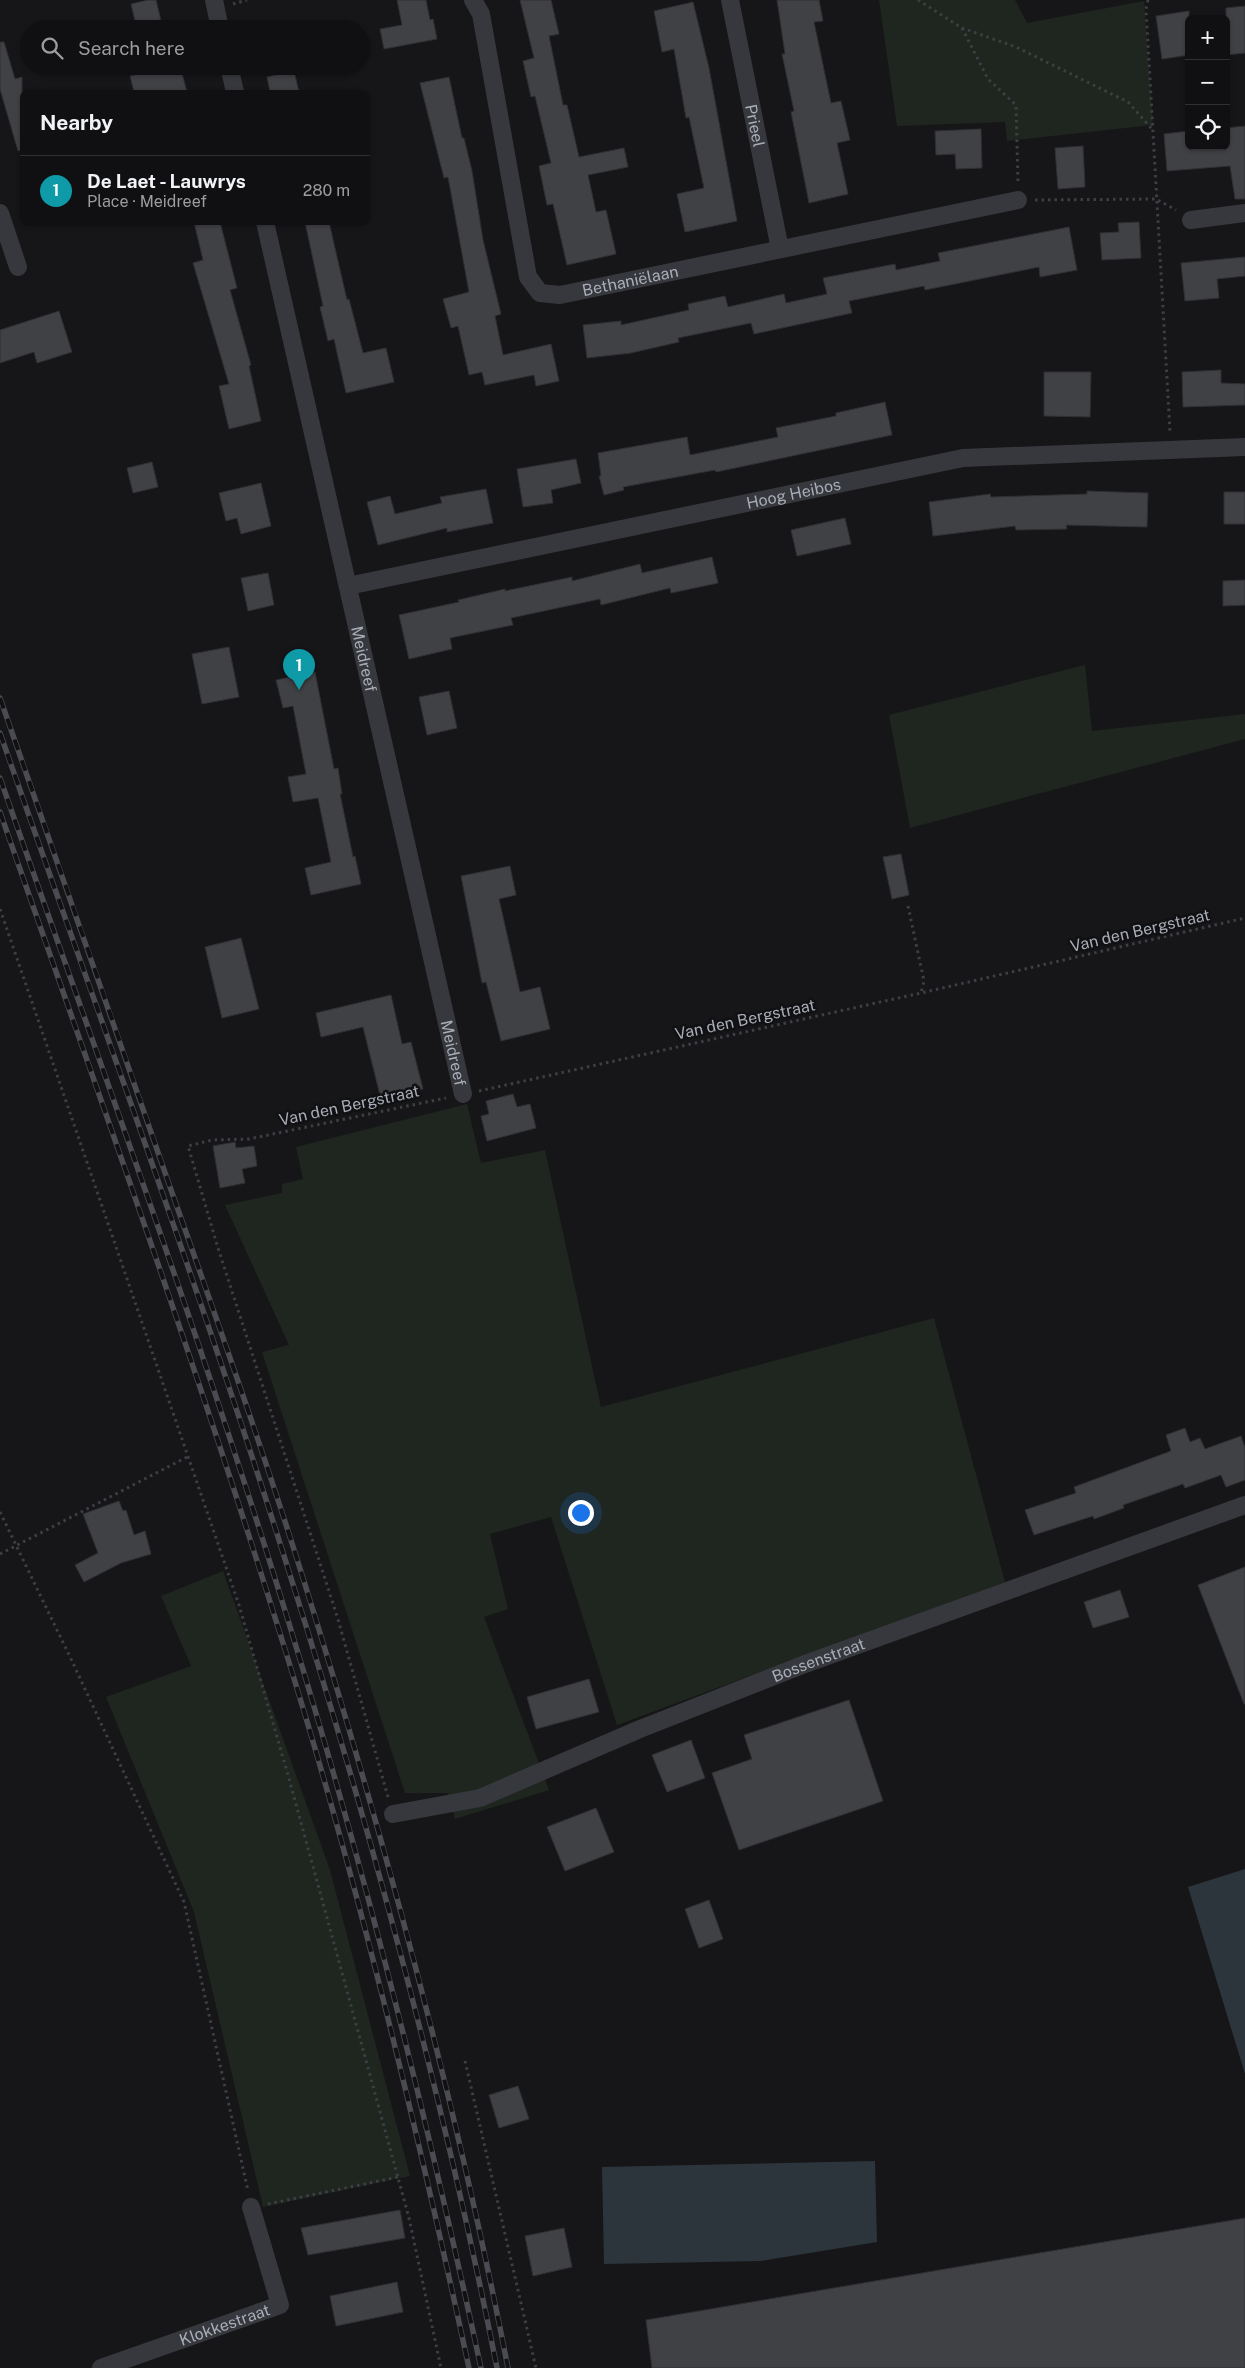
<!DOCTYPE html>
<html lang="en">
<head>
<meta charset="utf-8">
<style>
  :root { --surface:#101012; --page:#19191b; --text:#f1f3f6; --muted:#9c9d9f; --line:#303032; --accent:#f2b134 }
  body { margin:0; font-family:"Public Sans",sans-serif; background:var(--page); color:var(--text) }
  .controls { position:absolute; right:15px; top:15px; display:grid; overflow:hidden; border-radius:8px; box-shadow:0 1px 4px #0004 }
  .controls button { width:45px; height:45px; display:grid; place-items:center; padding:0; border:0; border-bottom:1px solid var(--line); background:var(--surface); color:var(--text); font:25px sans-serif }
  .you { position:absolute; left:580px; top:1512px; width:18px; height:18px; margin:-12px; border:4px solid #fff; border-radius:50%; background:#1a73e8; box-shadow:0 0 0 8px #1a73e833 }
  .badge { display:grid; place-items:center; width:32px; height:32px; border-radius:50%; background:var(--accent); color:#fff; font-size:16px; font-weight:700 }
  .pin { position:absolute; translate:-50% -41px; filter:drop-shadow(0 1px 2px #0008) }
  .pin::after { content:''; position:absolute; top:26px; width:18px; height:15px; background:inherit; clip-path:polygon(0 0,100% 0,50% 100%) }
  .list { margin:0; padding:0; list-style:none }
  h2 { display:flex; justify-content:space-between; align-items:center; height:65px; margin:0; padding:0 20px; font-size:21px }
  h2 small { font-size:16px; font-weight:400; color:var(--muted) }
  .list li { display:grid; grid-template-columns:32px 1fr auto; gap:15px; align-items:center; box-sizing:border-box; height:70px; padding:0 20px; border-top:1px solid var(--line) }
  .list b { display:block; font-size:19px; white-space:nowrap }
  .list p { margin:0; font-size:16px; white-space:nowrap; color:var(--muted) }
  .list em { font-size:16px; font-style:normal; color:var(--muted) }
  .icon { flex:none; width:28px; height:28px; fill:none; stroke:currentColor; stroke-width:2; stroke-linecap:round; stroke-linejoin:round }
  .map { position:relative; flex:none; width:1245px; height:2368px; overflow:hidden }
  .search { position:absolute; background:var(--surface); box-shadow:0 1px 4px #0004; left:20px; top:20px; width:350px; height:55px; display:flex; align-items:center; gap:12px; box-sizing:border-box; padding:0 18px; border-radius:28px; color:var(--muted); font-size:19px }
  .panel { position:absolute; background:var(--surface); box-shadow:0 1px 4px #0004; left:20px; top:90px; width:350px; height:135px; border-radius:8px }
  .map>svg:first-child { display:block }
</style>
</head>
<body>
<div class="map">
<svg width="1245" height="2368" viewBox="0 0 1245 2368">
  <rect width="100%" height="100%" fill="#161618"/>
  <path fill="#1e261f" d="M879 0H1015L1027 23 1144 1 1153 125 1007 141 1005 122 897 126Z
    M1085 665 1092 731 1245 714V739L910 828 889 715Z
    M467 1104 481 1163 545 1150 601 1407 934 1318 1005 1582 617 1725 551 1517 490 1534 508 1609 484 1617 549 1790 455 1819 448 1793H405L262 1352 289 1345 225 1205 282 1193V1184L303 1179 296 1147Z
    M223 1571 330 1870 410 2176 263 2207 194 1912 106 1697 191 1666 161 1596Z"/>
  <path fill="#2c353c" d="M1245 1869V2074L1188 1887Z
    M875 2161 877 2242 761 2261 604 2264 602 2167Z"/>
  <path fill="#404145" stroke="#303034" d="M148 0H156L163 29H137L131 4Z
    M397 0H426L430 20 433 19 437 39 384 49 380 29 402 25Z
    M520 0H551L559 34 549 36 563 105H567L579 157 624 148 628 167 588 175 596 212 606 210 616 254 567 265 553 204 547 205 539 166 551 163 535 96 531 97 523 61 534 58Z
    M777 0H819L823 21 814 22 831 103 841 101 850 140 837 143 848 194 809 203 791 112 794 111 782 54H785Z
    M693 2 709 68 737 221 685 232 677 194 704 188 689 117 686 118 674 49 662 52 654 11Z
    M1245 6V53L1226 55V8Z
    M1189 11V55L1162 59 1156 16Z
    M0 42H4L15 79 22 77V150L18 151 0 89Z
    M170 66H180L187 92H134L130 76Z
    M294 71 299 92H270L267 77Z
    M449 77 462 138H464L472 171 483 240 501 314 495 316 503 355 551 344 559 381 536 386 534 375 485 385 482 372 469 375 458 326 451 328 443 299 469 292 448 177 444 178 420 83Z
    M1245 126V199H1235L1230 166 1167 171 1164 134 1189 131V146H1226V128Z
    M981 129 982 168 956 169 955 154 936 155 935 131Z
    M1083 146 1085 187 1058 189 1055 148Z
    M194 222H220L237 288 230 290 251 365 249 366 261 421 229 429 219 386 229 384 193 263 203 260Z
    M305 222H329L347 300 349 299 363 353 386 348 394 382 346 393 334 339 328 341 320 307 323 306Z
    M1139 222 1141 258 1102 260 1100 233 1119 232 1118 223Z
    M1069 227 1077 270 1040 277 1039 267 925 290 924 286 849 301 852 313 754 334 751 323 678 338 679 342 631 353 587 358 583 325 621 321V325L689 310 688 304 725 296 728 307 784 294 786 303 827 294 823 278 895 264 896 270 940 261 938 253Z
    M1245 257V276L1217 279 1219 298 1185 301 1181 263Z
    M59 311 72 352 37 363 34 352 0 363V330Z
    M1221 370V383L1245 384V405L1183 407 1182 372Z
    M1044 372H1091L1090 417 1044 416Z
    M885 402 892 435 716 472 715 470 623 487 624 490 604 495 599 476H601L598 453 687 437 690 455 778 437 776 428 836 416V413Z
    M576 459 581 483 551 490 553 503 523 507 517 469Z
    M152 462 158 487 133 493 127 468Z
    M261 483 271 526 241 534 237 518 226 521 219 493Z
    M486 489 493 523 447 532V528L378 545 367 502 390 496 395 514 442 503 440 497Z
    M1087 491 1148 493 1147 527 1066 525 1067 529 1016 530 1015 526 933 536 929 502 990 494 991 497 1087 494Z
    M1224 492H1245V524H1224Z
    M845 518 851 544 797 556 791 530Z
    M712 557 718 583 671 593 670 588 601 605 600 599 511 618 513 625 450 638 452 649 409 659 399 615 459 602 458 600 505 589V591L572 577V581L640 564 642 573Z
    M268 573 274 605 248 611 241 578Z
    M1245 580V605L1223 606V581Z
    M229 647 239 697 202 704 192 654Z
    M315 672 334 769 338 768 342 794H340L353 857 355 856 361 884 311 895 305 868 331 862 318 798 293 802 288 777 306 774 293 706 283 708 276 680Z
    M449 691 457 728 427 735 419 697Z
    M901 854 909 895 892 899 883 857Z
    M510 866 516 895 499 899 520 992 540 987 550 1029 501 1041 486 982 482 983 461 876Z
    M241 938 259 1009 222 1018 205 947Z
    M391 995 402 1044 411 1042 423 1089 381 1099 363 1027 321 1037 316 1013Z
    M513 1094 517 1107 530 1104 536 1128 487 1141 481 1116 489 1114 486 1101Z
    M235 1142 236 1148 254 1146 257 1166 242 1169 245 1183 220 1188 213 1146Z
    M1185 1428 1190 1442 1200 1438 1205 1449 1241 1436 1245 1448V1480L1226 1487 1221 1475 1185 1488 1183 1484 1123 1505 1124 1508 1094 1519 1093 1516 1034 1535 1025 1510 1076 1493 1074 1487 1171 1451 1166 1435Z
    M119 1501 123 1511 126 1510 134 1535 145 1531 151 1554 121 1563 84 1582 75 1565 98 1553 83 1514Z
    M1245 1567V1704H1244L1198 1585Z
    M1120 1590 1129 1617 1093 1628 1084 1602Z
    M589 1679 599 1712 536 1729 527 1697Z
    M849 1700 883 1801 739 1850 712 1773 752 1759 744 1735Z
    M691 1740 705 1778 667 1792 652 1755Z
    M596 1808 614 1852 565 1871 547 1827Z
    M709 1900 723 1939 699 1948 685 1909Z
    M518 2086 529 2119 499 2128 489 2095Z
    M400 2210 405 2238 308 2255 301 2228Z
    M1245 2218V2368H652L646 2320Z
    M564 2228 572 2267 533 2276 525 2236Z
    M397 2282 403 2312 336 2326 330 2296Z"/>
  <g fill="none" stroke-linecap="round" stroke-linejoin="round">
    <path stroke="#3d3f44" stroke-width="3" stroke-dasharray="2.5 4" stroke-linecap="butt" d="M918 0 962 28 1016 47 1128 102 1152 129
      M1148 0 1146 9 1170 432
      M233 4 247 0
      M962 28 988 79 1016 105 1018 183
      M1035 200 1156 199 1176 210
      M908 906 924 981 921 993
      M0 909 239 1605 288 1775 409 2218 441 2368
      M479 1091 921 993 1245 918
      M0 1512 72 1661 184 1902 248 2191
      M0 1554 189 1456
      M388 1797 337 1616 218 1248 188 1146 212 1140 249 1139 446 1098
      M465 2061 536 2368
      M268 2204 398 2177"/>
    <g stroke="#37383d" stroke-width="18">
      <path d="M214 0 220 29"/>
      <path id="s1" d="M473 0 481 14 528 277 540 293 560 295 1018 200"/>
      <path id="s2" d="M730 0 780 249"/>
      <path d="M229 66 235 92"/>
      <path d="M0 213 18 267"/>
      <path d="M1191 220 1245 213"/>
      <path id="s3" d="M265 222 463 1094"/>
      <path id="s4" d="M348 586 963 458 1245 447"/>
      <path id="s5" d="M393 1814 480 1798 640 1729 805 1664 1245 1505"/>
      <path id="s6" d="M101 2368 280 2305 251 2207"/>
    </g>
    <defs>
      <path id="rail" d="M0 698C57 861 114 1024 170 1187 216 1317 262 1447 303 1578 384 1837 456 2101 508 2368
        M0 733C98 1014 202 1294 291 1578 373 1837 444 2101 497 2368
        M0 778C109 1090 225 1402 318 1720 381 1934 434 2150 481 2368
        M0 812C105 1113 214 1413 306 1718 370 1932 422 2150 469 2368"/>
    </defs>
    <use href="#rail" stroke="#4a4c52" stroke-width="5.5"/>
    <use href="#rail" stroke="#111113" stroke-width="4" stroke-dasharray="11" stroke-linecap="butt"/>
  </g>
  <g text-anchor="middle" stroke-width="5" stroke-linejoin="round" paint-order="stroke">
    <g font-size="16" fill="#a8adb8" stroke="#111113">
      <text dy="6" stroke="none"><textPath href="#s2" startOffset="128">Prieel</textPath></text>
      <text dy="6" stroke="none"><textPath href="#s1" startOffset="395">Bethaniëlaan</textPath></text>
      <text dy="6" stroke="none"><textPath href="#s4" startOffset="455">Hoog Heibos</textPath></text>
      <text dy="6" stroke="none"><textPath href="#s3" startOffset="448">Meidreef</textPath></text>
      <text transform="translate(1140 930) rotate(-13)" y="6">Van den Bergstraat</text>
      <text transform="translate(745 1019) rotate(-12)" y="6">Van den Bergstraat</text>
      <text dy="6" stroke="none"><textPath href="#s3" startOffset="852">Meidreef</textPath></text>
      <text transform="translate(349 1105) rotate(-12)" y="6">Van den Bergstraat</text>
      <text dy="6" stroke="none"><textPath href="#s5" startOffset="454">Bossenstraat</textPath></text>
      <text dy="6" stroke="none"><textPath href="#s6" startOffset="131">Klokkestraat</textPath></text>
    </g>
  </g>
</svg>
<div class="controls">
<button>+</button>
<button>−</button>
<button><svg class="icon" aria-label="locate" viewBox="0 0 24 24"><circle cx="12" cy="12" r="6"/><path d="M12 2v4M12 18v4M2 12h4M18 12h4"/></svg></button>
</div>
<div class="you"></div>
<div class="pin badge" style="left:299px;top:690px;background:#0f9aa8">1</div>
<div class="search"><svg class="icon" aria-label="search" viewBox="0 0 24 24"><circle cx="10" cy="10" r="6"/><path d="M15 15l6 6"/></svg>Search here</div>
<section class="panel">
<h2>Nearby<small></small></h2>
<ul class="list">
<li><span class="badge" style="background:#0f9aa8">1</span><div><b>De Laet - Lauwrys</b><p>Place · Meidreef</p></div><em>280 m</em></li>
</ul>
</section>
</div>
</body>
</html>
